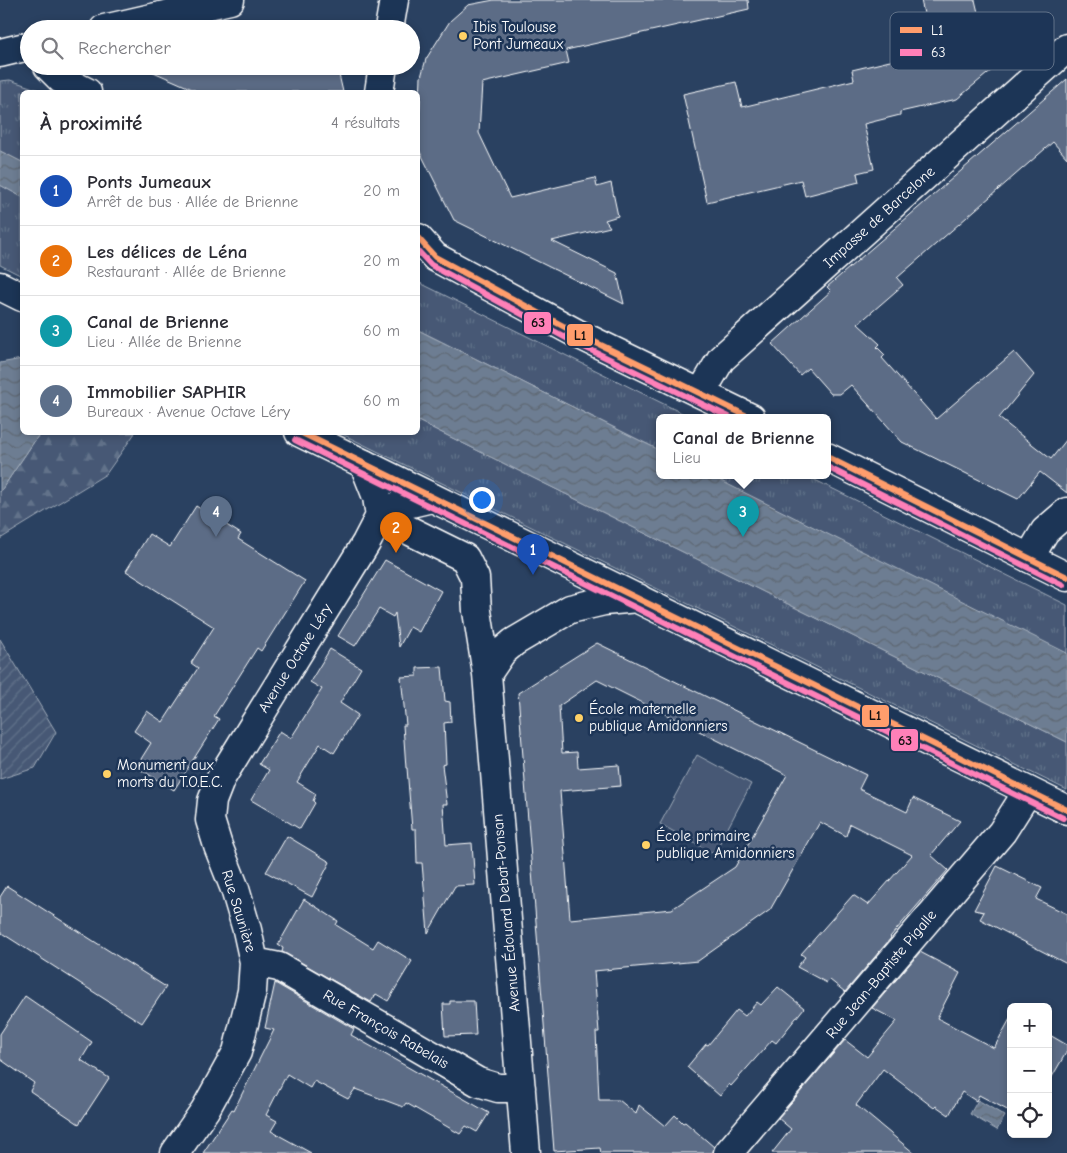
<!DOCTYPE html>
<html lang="fr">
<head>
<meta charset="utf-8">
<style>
  :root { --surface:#fff; --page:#f2f2f3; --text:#2b2b33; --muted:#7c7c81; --line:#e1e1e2; --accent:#8a764a }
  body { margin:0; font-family:"Comic Neue",sans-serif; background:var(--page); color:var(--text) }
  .controls { position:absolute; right:15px; bottom:15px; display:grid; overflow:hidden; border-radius:8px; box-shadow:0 2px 8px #0003 }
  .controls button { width:45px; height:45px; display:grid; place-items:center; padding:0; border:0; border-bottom:1px solid var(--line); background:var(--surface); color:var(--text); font:25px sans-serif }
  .you { position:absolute; left:481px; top:499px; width:18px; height:18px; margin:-12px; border:4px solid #fff; border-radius:50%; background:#1a73e8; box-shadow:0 0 0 8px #1a73e833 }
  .badge { display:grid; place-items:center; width:32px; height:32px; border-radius:50%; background:var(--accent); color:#fff; font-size:16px; font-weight:700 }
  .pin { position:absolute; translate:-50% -41px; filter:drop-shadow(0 1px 2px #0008) }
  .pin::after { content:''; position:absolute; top:26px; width:18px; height:15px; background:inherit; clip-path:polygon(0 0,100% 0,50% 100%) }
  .popup { position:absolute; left:656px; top:414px; width:175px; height:65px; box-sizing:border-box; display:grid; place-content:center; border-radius:8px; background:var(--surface); filter:drop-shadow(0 1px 4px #0005); font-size:16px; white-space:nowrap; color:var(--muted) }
  .popup b { font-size:19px; color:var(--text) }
  .popup::after { content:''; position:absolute; left:50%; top:100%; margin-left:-10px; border:10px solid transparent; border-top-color:var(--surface) }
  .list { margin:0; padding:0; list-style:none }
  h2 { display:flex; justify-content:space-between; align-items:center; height:65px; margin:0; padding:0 20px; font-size:21px }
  h2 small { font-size:16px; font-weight:400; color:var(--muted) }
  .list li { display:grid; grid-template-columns:32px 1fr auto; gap:15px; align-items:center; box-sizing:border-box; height:70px; padding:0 20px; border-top:1px solid var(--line) }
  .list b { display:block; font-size:19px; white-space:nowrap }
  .list p { margin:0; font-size:16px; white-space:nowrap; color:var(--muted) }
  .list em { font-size:16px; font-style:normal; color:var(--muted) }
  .icon { flex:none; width:28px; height:28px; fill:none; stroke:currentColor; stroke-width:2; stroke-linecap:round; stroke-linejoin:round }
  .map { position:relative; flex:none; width:1067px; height:1153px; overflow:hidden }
  .search { position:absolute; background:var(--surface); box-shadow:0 2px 8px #0003; left:20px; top:20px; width:400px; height:55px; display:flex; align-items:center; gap:12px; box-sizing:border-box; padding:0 18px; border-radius:28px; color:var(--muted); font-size:19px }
  .panel { position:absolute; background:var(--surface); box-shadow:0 2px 8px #0003; left:20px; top:90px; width:400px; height:345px; border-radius:8px }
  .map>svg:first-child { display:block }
</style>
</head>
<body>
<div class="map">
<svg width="1067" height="1153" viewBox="0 0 1067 1153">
  <defs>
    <pattern id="grass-tufts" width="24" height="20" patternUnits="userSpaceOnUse" patternTransform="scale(1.25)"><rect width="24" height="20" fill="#465975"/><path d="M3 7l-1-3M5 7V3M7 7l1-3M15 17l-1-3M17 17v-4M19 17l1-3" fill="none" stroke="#62728a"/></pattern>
    <pattern id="forest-firs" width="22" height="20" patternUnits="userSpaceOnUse" patternTransform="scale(1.25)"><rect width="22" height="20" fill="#465975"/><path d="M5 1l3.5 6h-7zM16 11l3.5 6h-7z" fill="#62728a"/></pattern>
    <pattern id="garden-furrows" width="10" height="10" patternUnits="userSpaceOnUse" patternTransform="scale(1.25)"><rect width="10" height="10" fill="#465975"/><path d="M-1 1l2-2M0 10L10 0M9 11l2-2" fill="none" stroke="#62728a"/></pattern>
    <pattern id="water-waves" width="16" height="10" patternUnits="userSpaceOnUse" patternTransform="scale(1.25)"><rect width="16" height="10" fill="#6d7d92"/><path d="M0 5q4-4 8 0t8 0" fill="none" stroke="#5e6772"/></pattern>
  </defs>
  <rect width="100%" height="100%" fill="#2a4161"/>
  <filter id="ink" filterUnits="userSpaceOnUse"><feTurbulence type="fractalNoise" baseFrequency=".02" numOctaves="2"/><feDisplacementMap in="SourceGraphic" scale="10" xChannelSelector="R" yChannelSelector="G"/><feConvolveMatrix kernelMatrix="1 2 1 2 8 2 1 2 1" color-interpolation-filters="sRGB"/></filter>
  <g filter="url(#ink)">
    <path fill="url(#grass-tufts)" stroke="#a2acba" d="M10 80 45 92H22V162L0 151V81Z
      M0 185 22 197V276L0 265Z
      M418 282 692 418H659V450L418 330Z
      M418 421 1067 742V790L340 433 418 432Z
      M710 476H807L1067 605V654Z"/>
    <path fill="url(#forest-firs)" stroke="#a2acba" d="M40 433H135L106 474 0 539V492Z"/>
    <path fill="url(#garden-furrows)" stroke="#a2acba" d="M0 639 56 732 35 768 0 779Z"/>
    <path fill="#465975" stroke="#a2acba" d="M697 755 751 784 714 854 660 824Z"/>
    <path fill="url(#water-waves)" stroke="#a7b1be" d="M0 151 22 162V197L0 185Z
      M418 330 659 450V476H711L1067 653V742L418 421Z
      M22 359V432L40 433 0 492V363Z
      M978 1100 1005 1116 997 1130 970 1114Z"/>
    <path fill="#5b6c86" stroke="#fff" fill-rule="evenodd" d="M494 0H748L749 9 566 50 569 63 482 83 479 133 510 198 595 178 597 187 611 183 618 216 605 220 610 227 552 241 617 273 624 304 454 220 418 148 421 77 426 59 450 21 468 5Z
      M921 0H975L981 25 1016 16 1023 44 957 99 900 112V115L864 124 874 169 857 173 859 182 805 196 801 180 707 202 683 94 736 82 742 107 854 80 852 70 932 51Z
      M140 66H337L343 92H199Z
      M1067 79V158L1053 142 897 278 903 285 858 324 880 344 877 347 885 355 882 358 936 419 1014 352 1034 375 999 418 1051 459 1067 439V493L1040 472 1018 499 902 442 851 385 840 394H831L808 368 800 375 772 344 831 291 827 287Z
      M196 506 241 534 238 539 305 581 261 651 257 648 214 716 219 719 174 790 136 767 151 743 134 731 147 711 163 722 198 668 191 663 214 627 126 571 149 534 170 547Z
      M385 560 441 591 419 632 410 627 399 647 395 613 393 617 379 609 355 646 338 636Z
      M597 643 866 775 859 789 907 812 913 798 960 821 931 855 948 870 890 937 891 938 845 992 830 980 827 983 797 967 805 957 801 954 853 895 868 905 912 855 850 824 846 836 820 822 770 910 698 961 594 971 599 1032H596L599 1100H619L636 1114 639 1105 665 1126 675 1115 683 1123 685 1122 714 1147 713 1153H601L600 1148 554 1151 518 693ZM597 680 787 775 735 867 672 909 570 919 560 791 621 786 619 765 578 768 577 752 562 753 559 706Z
      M330 649 361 668 340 703 358 715 334 753 320 744 297 782 316 794 313 801 315 803 300 829 251 800 269 770 259 764 280 731 291 738 322 689 310 682Z
      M442 667 445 701 450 702 451 722 444 723 446 764 442 765 447 804H443L446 845 472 843 475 885 455 886 428 933 422 863H417L416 829H412L407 768H406L403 725H406L401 677 417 676V668Z
      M287 836 330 862 312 897 266 872Z
      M997 866 1042 888 1036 899 1067 914V964L980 919 984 912 974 910Z
      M7 886 166 987 142 1023 0 932V897Z
      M304 899 338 921 336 925 373 948 378 940 412 961 388 1001 376 994 371 1002 282 952 283 948 278 945Z
      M920 952 960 973 937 1018 994 1048 1011 1017V1112L979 1095 976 1101 962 1092 949 1115 936 1106 934 1108 883 1069 856 1105 914 1153H772L791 1129 778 1118 845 1040 867 1057 897 1021 872 1008Z
      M275 983 354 1029 351 1035 489 1113 477 1132 466 1126 460 1134 406 1103 403 1107 355 1089 348 1099 314 1081 310 1088 287 1074 266 1115 277 1121 271 1131 311 1153H203L232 1109 234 1110 274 1030 265 1028Z
      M778 987 804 1008 776 1043 772 1040 731 1086 729 1084 720 1096 687 1067 706 1044 708 1045 737 1010 745 1016 757 1002 761 1005Z
      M25 996 92 1042 81 1060 109 1078 79 1124 30 1091 34 1083 0 1059V1034Z
      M450 1001H474L476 1035 445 1036 443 1004H450Z
      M1048 1034 1067 1045V1051L1049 1082Z"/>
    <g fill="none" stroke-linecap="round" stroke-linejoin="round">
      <defs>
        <path id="minor" d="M48 66 61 79 87 92
          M701 393 721 359 1067 48
          M364 464 377 497 380 516
          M380 516 465 558 475 578 477 611 487 674 526 1153
          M1029 558 1045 531 1067 512
          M487 674 502 652 514 642 570 609 604 601 638 598
          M254 962 279 967 478 1082 498 1088H521
          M175 1153 205 1110 237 1052 252 991 254 962 247 930 235 889 218 846 210 820 212 801 221 778 366 543 380 516 398 506 432 498
          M728 1153 1002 832 1028 791"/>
        <path id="secondary" d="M389 29 394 0
          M379 92 383 66
          M418 238 435 257 576 333 751 418
          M0 286 22 297
          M299 432 1067 810
          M827 457 1067 577"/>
        <path id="primary" d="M104 29 230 0
          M0 53 29 46"/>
      </defs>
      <use href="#minor" stroke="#fff" stroke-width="31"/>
      <use href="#secondary" stroke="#fff" stroke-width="31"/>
      <use href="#primary" stroke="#fff" stroke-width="31"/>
      <use href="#minor" stroke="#1d3557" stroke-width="28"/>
      <use href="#secondary" stroke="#1d3557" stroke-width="28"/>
      <use href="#primary" stroke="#1d3557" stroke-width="28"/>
      <defs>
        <path id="bus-1" d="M418 238 435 257 576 333 751 418
          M300 432 1067 810
          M827 457 1067 577"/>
        <path id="bus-2" d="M418 251 431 265 572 341 731 418
          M295 440 1063 818
          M827 467 1063 585"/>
      </defs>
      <use href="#bus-1" stroke="#1d3557" stroke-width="10"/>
      <use href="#bus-2" stroke="#1d3557" stroke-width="10"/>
      <use href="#bus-1" stroke="#ff9d6c" stroke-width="6"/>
      <use href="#bus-2" stroke="#ff80b8" stroke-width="6"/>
    </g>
  </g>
  <g fill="#ffd166" stroke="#1d3557" stroke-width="2">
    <circle cx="463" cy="36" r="5"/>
    <circle cx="579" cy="718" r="5"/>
    <circle cx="107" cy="774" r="5"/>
    <circle cx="646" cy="845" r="5"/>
  </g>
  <g text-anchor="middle" stroke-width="5" stroke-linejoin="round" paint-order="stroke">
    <g font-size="15" fill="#fff" stroke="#1d3557" text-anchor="start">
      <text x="473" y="32">Ibis Toulouse<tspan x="473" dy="17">Pont Jumeaux</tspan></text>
      <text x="589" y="714">École maternelle<tspan x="589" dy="17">publique Amidonniers</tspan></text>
      <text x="117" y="770">Monument aux<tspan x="117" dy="17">morts du T.O.E.C.</tspan></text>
      <text x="656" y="841">École primaire<tspan x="656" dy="17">publique Amidonniers</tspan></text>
    </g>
    <g font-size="15" fill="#fff" stroke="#1d3557">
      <text transform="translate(879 217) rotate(-42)" y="5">Impasse de Barcelone</text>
      <text transform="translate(295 658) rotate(-58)" y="5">Avenue Octave Léry</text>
      <text transform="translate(239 911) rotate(73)" y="5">Rue Saunière</text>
      <text transform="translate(506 913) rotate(-95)" y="5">Avenue Édouard Debat-Ponsan</text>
      <text transform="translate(881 974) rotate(-50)" y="5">Rue Jean-Baptiste Pigalle</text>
      <text transform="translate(386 1029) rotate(30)" y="5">Rue François Rabelais</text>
    </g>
  </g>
  <rect x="890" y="12" width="164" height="58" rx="8" fill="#1d3557" stroke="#617289" stroke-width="1"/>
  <rect x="900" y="27" width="22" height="6" fill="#ff9d6c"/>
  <rect x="900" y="49" width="22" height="7" fill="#ff80b8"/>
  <g font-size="14" fill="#fff">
    <text x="931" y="35">L1</text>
    <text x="931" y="57">63</text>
  </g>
  <g stroke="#1d3557" stroke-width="2">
    <rect x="523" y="311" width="29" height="24" rx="5" fill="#ff80b8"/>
    <rect x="566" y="323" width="28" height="24" rx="5" fill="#ff9d6c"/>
    <rect x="861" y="704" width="29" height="24" rx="5" fill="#ff9d6c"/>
    <rect x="890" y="728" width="29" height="24" rx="5" fill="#ff80b8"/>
  </g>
  <g font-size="14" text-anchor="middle" font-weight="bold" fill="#111">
    <text x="538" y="327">63</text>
    <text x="580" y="340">L1</text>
    <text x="875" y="720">L1</text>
    <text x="905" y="745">63</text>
  </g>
</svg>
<div class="controls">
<button>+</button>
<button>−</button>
<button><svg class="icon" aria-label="locate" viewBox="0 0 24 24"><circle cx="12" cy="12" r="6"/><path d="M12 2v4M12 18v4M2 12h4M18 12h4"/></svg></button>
</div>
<div class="you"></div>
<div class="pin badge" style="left:533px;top:575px;background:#1a4fb4">1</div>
<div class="pin badge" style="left:396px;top:553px;background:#e8710a">2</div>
<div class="pin badge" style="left:743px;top:537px;background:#0f9aa8">3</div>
<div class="popup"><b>Canal de Brienne</b>Lieu</div>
<div class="pin badge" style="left:216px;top:537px;background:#5c6f8a">4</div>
<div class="search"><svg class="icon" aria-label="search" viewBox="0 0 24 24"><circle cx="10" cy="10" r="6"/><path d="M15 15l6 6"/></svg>Rechercher</div>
<section class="panel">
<h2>À proximité<small>4 résultats</small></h2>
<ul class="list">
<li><span class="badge" style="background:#1a4fb4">1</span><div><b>Ponts Jumeaux</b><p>Arrêt de bus · Allée de Brienne</p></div><em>20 m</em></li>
<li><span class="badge" style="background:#e8710a">2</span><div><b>Les délices de Léna</b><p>Restaurant · Allée de Brienne</p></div><em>20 m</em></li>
<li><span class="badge" style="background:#0f9aa8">3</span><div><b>Canal de Brienne</b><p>Lieu · Allée de Brienne</p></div><em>60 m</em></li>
<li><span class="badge" style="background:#5c6f8a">4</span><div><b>Immobilier SAPHIR</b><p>Bureaux · Avenue Octave Léry</p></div><em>60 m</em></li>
</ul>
</section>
</div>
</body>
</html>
